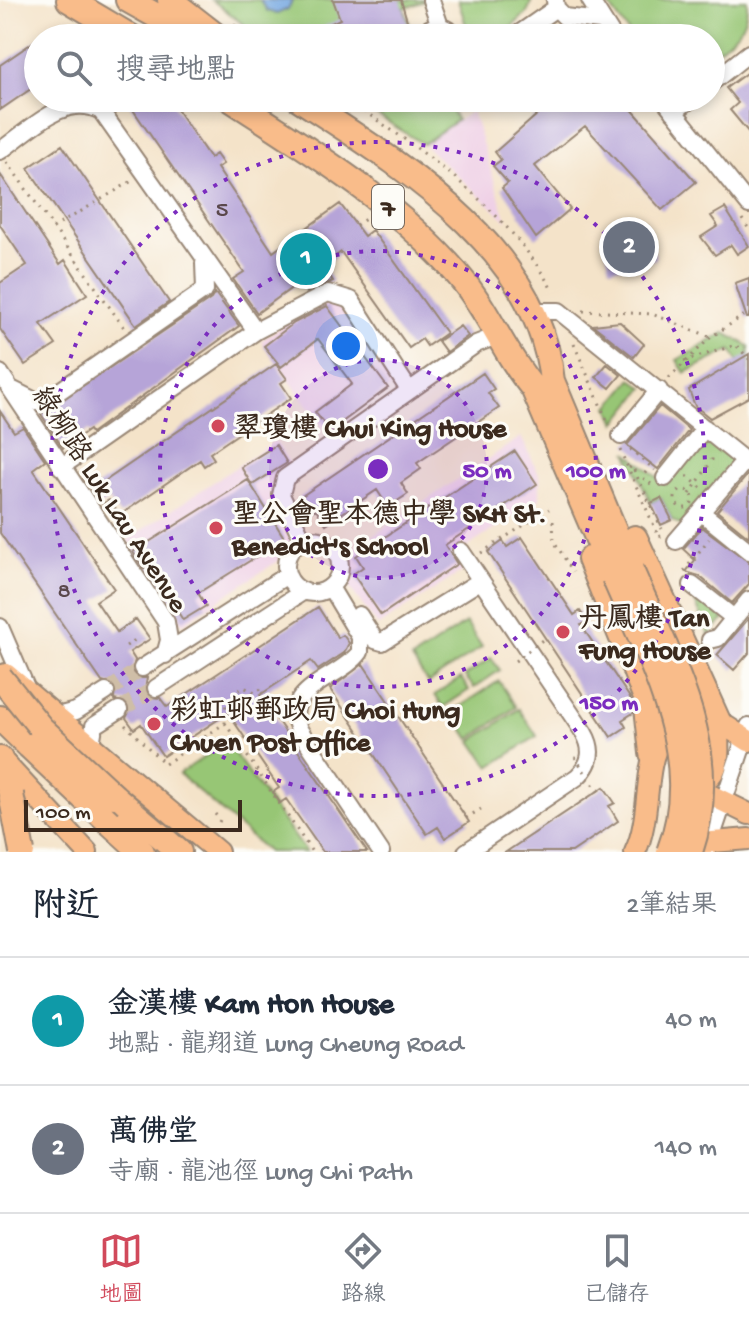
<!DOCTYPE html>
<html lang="zh-TW">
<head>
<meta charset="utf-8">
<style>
  :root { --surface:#fff; --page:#f6f6f7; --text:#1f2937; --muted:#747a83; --line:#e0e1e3; --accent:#d1495b }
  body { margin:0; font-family:"Gochi Hand","LXGW WenKai TC",sans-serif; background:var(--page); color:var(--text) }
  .scale { position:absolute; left:24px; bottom:20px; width:218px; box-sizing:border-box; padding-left:8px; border:4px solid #3b2a1e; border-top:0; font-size:22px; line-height:28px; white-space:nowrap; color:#3b2a1e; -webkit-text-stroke:6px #fdfcf7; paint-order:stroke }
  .you { position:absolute; left:346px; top:346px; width:28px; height:28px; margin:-20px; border:6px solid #fff; border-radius:50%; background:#1a73e8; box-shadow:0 0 0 12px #1a73e833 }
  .badge { display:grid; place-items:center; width:52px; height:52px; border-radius:50%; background:var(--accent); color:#fff; font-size:26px; font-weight:700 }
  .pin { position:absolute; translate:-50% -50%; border:4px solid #fff; box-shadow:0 2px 8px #0006 }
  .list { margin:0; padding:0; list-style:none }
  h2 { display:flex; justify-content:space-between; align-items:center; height:104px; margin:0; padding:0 32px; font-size:34px }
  h2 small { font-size:26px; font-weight:400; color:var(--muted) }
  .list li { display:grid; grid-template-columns:52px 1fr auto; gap:24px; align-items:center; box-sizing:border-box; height:128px; padding:0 32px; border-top:2px solid var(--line) }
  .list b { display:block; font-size:30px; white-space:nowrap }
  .list p { margin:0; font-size:26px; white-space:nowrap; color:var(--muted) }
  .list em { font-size:26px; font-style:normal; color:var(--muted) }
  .icon { flex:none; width:44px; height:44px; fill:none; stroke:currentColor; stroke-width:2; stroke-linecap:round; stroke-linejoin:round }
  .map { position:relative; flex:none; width:749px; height:852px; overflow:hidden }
  .search { position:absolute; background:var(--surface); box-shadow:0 4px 12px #0003; left:24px; right:24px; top:24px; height:88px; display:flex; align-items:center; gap:20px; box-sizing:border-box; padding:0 28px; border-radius:44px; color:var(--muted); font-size:30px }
  .sheet { height:360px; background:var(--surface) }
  nav { display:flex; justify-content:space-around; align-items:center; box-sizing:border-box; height:112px; border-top:2px solid var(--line); background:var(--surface); font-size:22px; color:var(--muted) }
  nav a { display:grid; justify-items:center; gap:4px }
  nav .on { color:var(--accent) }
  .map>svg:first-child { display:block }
</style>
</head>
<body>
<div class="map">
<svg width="749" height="852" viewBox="0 0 749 852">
  <rect width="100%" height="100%" fill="#fdfcf7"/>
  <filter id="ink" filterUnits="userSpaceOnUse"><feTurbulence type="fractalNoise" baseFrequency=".0125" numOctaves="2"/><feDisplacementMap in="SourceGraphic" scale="16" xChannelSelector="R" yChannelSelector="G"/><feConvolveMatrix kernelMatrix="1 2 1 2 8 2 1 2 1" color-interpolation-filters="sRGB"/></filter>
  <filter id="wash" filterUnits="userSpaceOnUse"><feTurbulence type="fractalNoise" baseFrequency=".006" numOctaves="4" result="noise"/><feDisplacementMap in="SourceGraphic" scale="32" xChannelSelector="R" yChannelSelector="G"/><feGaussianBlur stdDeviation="1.8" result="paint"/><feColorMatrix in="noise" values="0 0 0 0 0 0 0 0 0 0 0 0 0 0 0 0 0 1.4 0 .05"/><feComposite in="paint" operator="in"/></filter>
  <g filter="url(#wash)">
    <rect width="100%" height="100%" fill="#f4e3c9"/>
    <path fill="#efd0e6" d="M472 111 507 221 423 144Z
      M320 299 338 301 397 383 328 434 261 341Z
      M521 437 540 476V499L457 554 466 569 378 626 345 581 346 554Z
      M275 441 291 466 276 486 275 502 293 538 291 547 284 557 182 624 127 540Z"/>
    <path fill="#97c675" stroke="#69784a" stroke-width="2" d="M212 0H428L404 8 415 38H261Z
      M458 0H532L527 13 499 38H470Z
      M605 0H747C749 28 730 41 711 55V38H633Z
      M350 98H442L457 120 423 144Z
      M725 333 749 346V379L731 350 685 373 677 360Z
      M632 379 644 388 616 423 609 407Z
      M704 437 736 463 684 527 672 520 661 498 651 503 627 452 666 484Z
      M691 592 724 619 709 635Z
      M466 623 482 647 428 683 412 659Z
      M491 658 500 670 474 688 465 676Z
      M461 678 469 690 443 707 435 695Z
      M499 681 516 707 470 739 452 712Z
      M519 709 537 736 490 767 472 741Z
      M226 742 306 852H268L179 774Z"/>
    <path fill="#76a8e1" stroke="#586980" stroke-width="2" d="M260 0H293L288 9 277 14 267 11Z"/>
    <g id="blocks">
      <path fill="#b6a4d8" d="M333 0H401L412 38H300L340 19Z
        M38 39V84L0 110V65Z
        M749 71V133L730 110 738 103 726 88Z
        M125 98H169L210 158 216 154 223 164 217 168 273 252 340 204 364 236 372 230 446 333 427 346 422 339 409 348 341 252 323 266 333 281 307 292 300 282 257 313 233 279 244 272Z
        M556 98H622L696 182 662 210 585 126 535 166 570 209 536 238 502 188 508 183 493 166 501 160 495 152Z
        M62 145 169 302 136 325 28 168Z
        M0 174 60 264 65 260 87 294 41 324 56 345 25 365 0 329V283L27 265 0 225Z
        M725 208 749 246 737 254 731 245 715 255 701 237 718 226 711 216Z
        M648 226 656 259 610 269 603 236Z
        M749 278V318H747L735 283Z
        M215 293 239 326 91 433 89 430 63 448 41 414 211 299Z
        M327 306 388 388 330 431 315 412 352 384 318 339 281 367 264 346 294 323Z
        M620 322 644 344 634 357 593 325Z
        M460 326 468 336 446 352 438 341Z
        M749 354V397L710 418 695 406 689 390Z
        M276 364 287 379 281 383 291 398 210 453 214 459 204 466 200 460 120 515 109 500 102 504 92 490Z
        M607 364 621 375 610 388 596 377Z
        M483 373 494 389 488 393 499 408 417 463 421 469 401 483 408 494 388 507 377 490 326 524 316 509 309 513 299 498Z
        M660 406 689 430 658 469 627 445Z
        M0 411 14 432 23 427 45 460 33 469 114 589 96 601 117 632 136 619 150 639 130 652 135 660 132 673 138 678H147L145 689 150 697 160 698 167 707 318 607 338 638 343 635 349 643 344 653 318 670 311 661 260 695 367 852H323L286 799 280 803 273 792 279 788 228 713 163 756 141 724 134 729 126 718 130 710 128 703 114 700 115 686 102 682 0 533Z
        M276 445 287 463 252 485 241 467Z
        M515 451 537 484 445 545 457 564 381 615 353 574 363 567 356 556Z
        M749 473V537L717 511Z
        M248 480 285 539 198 593 206 606 183 620 149 567 144 569 133 552Z
        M661 498 672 520 661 525 651 503Z
        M702 527 749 562V584L732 603 699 576 686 572 695 560 683 549Z
        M522 537 574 615 580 611 587 621 581 625 630 698 633 713 622 720 626 727 611 737 488 552 503 541 507 547Z
        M749 618V653L734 670 717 655Z
        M363 664 469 822 445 838 438 827 427 834 330 689Z
        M604 787 615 803 609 806 618 821 572 852H506Z"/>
    </g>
  </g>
  <g filter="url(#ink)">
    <use href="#blocks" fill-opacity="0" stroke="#988674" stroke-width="2"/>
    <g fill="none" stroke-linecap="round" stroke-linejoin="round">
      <path stroke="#cfbea7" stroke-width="16" stroke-dasharray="16 8" stroke-linecap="butt" d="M106 692 142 668
        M119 710 156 688"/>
      <defs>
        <path id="minor" d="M431 0 440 26
          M555 0 556 8 565 17 600 21
          M590 0 614 38
          M423 38C428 26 437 23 448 30L452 38
          M513 38 556 8
          M711 83 749 53
          M663 98 749 205
          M674 112 692 98
          M0 151C29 131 65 91 101 111L256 331
          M530 311H559L745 461 676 541
          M0 373 166 622 169 640 165 655
          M13 390 37 402 48 399 205 290 204 263
          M621 436 659 390
          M61 467 256 331 328 293 351 300 409 390
          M665 478 705 428
          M702 513 749 551
          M286 566a27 27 0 1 1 54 0a27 27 0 1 1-54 0Z
          M303 540 281 495 285 478 476 344 499 335
          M461 551 584 733C594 750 591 764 577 777L466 852
          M692 585 734 618
          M330 587 360 637V652C342 678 277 689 300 731L381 852
          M359 615 375 640 382 642 480 581
          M0 627 28 692
          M710 640 718 638 749 600
          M142 668 287 575
          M156 688 304 591
          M57 716 76 711 106 692
          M91 745 94 726 119 710
          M707 851 749 726"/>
        <path id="major" d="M6 674 218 852
          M703 722 718 721 749 741
          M0 758 87 852
          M688 784 749 814
          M693 787C726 774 717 751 718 721
          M635 852C652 817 643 765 661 740
          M679 852 701 843 749 839"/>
        <path id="highway" d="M69 0 133 38
          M128 0 196 38
          M170 0 219 38
          M229 98C310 151 396 202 459 276 489 311 504 354 533 388L614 577
          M298 98C399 164 539 247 552 381L631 570
          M635 538 718 721
          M590 559 646 698 652 753
          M0 718 29 746
          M0 759 11 794
          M114 796 179 852
          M109 822 142 852"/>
      </defs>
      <use href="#minor" stroke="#988674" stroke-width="20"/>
      <use href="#major" stroke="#988674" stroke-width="24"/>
      <use href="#highway" stroke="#988674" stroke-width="28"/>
      <path stroke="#988674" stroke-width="3" stroke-dasharray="2 6" stroke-linecap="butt" d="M234 25 254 38
        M344 98C421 149 505 206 551 288
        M355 105 360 98
        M7 162 125 329
        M742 219 749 229
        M356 225 367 218
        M53 228 132 181
        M319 268 321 272
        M583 311 652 314 711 337
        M574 344 609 425
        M684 361 736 345 749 359
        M669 378 711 337 749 312
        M630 449 655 470
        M620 450 659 537 663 535
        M629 468 632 466 662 529
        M646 472 642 477 651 484
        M687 476 703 489
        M675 499a9 9 0 1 1 18 0a9 9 0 1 1-18 0Z
        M690 494 712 460V454
        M553 521 554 541 573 572
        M481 553 549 509
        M684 571 709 539
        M126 646 135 640
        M225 723 312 852
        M125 725 165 764 225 723 226 699 244 687 255 693 261 689
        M215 814 220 820 218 824
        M466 818 481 809"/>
      <use href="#minor" stroke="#fff" stroke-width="16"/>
      <use href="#major" stroke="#f9bc8a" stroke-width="20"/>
      <use href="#highway" stroke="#f9bc8a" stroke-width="24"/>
      <defs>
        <path id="highway-bridge" d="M631 570C671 663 725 749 690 852
          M614 577C651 664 706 757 669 852
          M0 677 41 728 114 796
          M29 746 109 822
          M11 794 22 852"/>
      </defs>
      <use href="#highway-bridge" stroke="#988674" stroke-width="28" stroke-linecap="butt"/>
      <path stroke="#988674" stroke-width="3" stroke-dasharray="2 6" stroke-linecap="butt" d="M515 661 545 638
        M575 757 598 792"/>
      <use href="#highway-bridge" stroke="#f9bc8a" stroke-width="24"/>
    </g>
  </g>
  <circle cx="378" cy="469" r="109" fill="#7b2cbf" fill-opacity=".12"/>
  <g fill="none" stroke="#7b2cbf" stroke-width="4" stroke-dasharray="4 8">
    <circle cx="378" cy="469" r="109"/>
    <circle cx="378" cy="469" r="218"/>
    <circle cx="378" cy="469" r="327"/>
  </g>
  <g fill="#d1495b" stroke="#fdfcf7" stroke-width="3">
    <circle cx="218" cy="426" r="8"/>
    <circle cx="216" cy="528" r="8"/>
    <circle cx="563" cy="632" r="8"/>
    <circle cx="154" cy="724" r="8"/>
  </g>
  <g text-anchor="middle" stroke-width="6" stroke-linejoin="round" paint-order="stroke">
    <g font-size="24" fill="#5a484c">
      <text x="222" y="216">5</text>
      <text x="64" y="597">8</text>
    </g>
    <rect fill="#fdfcf7" stroke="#75695f" stroke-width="2" x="372" y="185" width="32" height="44" rx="6"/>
    <g font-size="26" font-weight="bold" fill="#3b2a1e">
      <text x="388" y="216">7</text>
    </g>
    <g font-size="28" font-weight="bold" fill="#3b2a1e" stroke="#fdfcf7" text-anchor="start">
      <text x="234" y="436">翠瓊樓 Chui King House</text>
      <text x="232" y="522">聖公會聖本德中學 SKH St.<tspan x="232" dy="32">Benedict's School</tspan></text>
      <text x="579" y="626">丹鳳樓 Tan<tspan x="579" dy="32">Fung House</tspan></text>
      <text x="170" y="718">彩虹邨郵政局 Choi Hung<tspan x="170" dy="32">Chuen Post Office</tspan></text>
    </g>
    <g font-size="28" fill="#3b2a1e" stroke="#fdfcf7">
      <text transform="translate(112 498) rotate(57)" y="10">綠柳路 Luk Lau Avenue</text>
    </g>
  </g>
  <circle cx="378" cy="469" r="12" fill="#7b2cbf" stroke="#fdfcf7" stroke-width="4"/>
  <g font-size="24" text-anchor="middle" font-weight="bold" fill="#7b2cbf" stroke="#fdfcf7" stroke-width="6" stroke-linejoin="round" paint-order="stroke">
    <text x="487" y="477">50 m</text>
    <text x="596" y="477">100 m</text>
    <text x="609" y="709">150 m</text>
  </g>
</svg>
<div class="scale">100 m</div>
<div class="you"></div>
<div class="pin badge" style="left:306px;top:259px;background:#0f9aa8">1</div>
<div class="pin badge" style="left:629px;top:247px;background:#6b7280">2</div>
<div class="search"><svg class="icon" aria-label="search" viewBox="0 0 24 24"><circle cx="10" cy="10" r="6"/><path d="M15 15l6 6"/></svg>搜尋地點</div>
</div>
<section class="sheet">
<h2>附近<small>2筆結果</small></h2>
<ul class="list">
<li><span class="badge" style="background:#0f9aa8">1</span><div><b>金漢樓 Kam Hon House</b><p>地點 · 龍翔道 Lung Cheung Road</p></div><em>40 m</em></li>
<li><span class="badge" style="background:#6b7280">2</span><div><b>萬佛堂</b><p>寺廟 · 龍池徑 Lung Chi Path</p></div><em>140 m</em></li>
</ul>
</section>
<nav>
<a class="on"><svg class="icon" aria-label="map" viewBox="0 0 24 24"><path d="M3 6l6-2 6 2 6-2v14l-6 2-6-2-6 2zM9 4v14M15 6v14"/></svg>地圖</a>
<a><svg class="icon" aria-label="directions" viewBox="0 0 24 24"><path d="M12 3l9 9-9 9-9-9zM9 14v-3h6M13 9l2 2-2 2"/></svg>路線</a>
<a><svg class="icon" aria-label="saved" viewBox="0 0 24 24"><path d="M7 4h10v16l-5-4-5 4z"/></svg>已儲存</a>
</nav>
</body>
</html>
